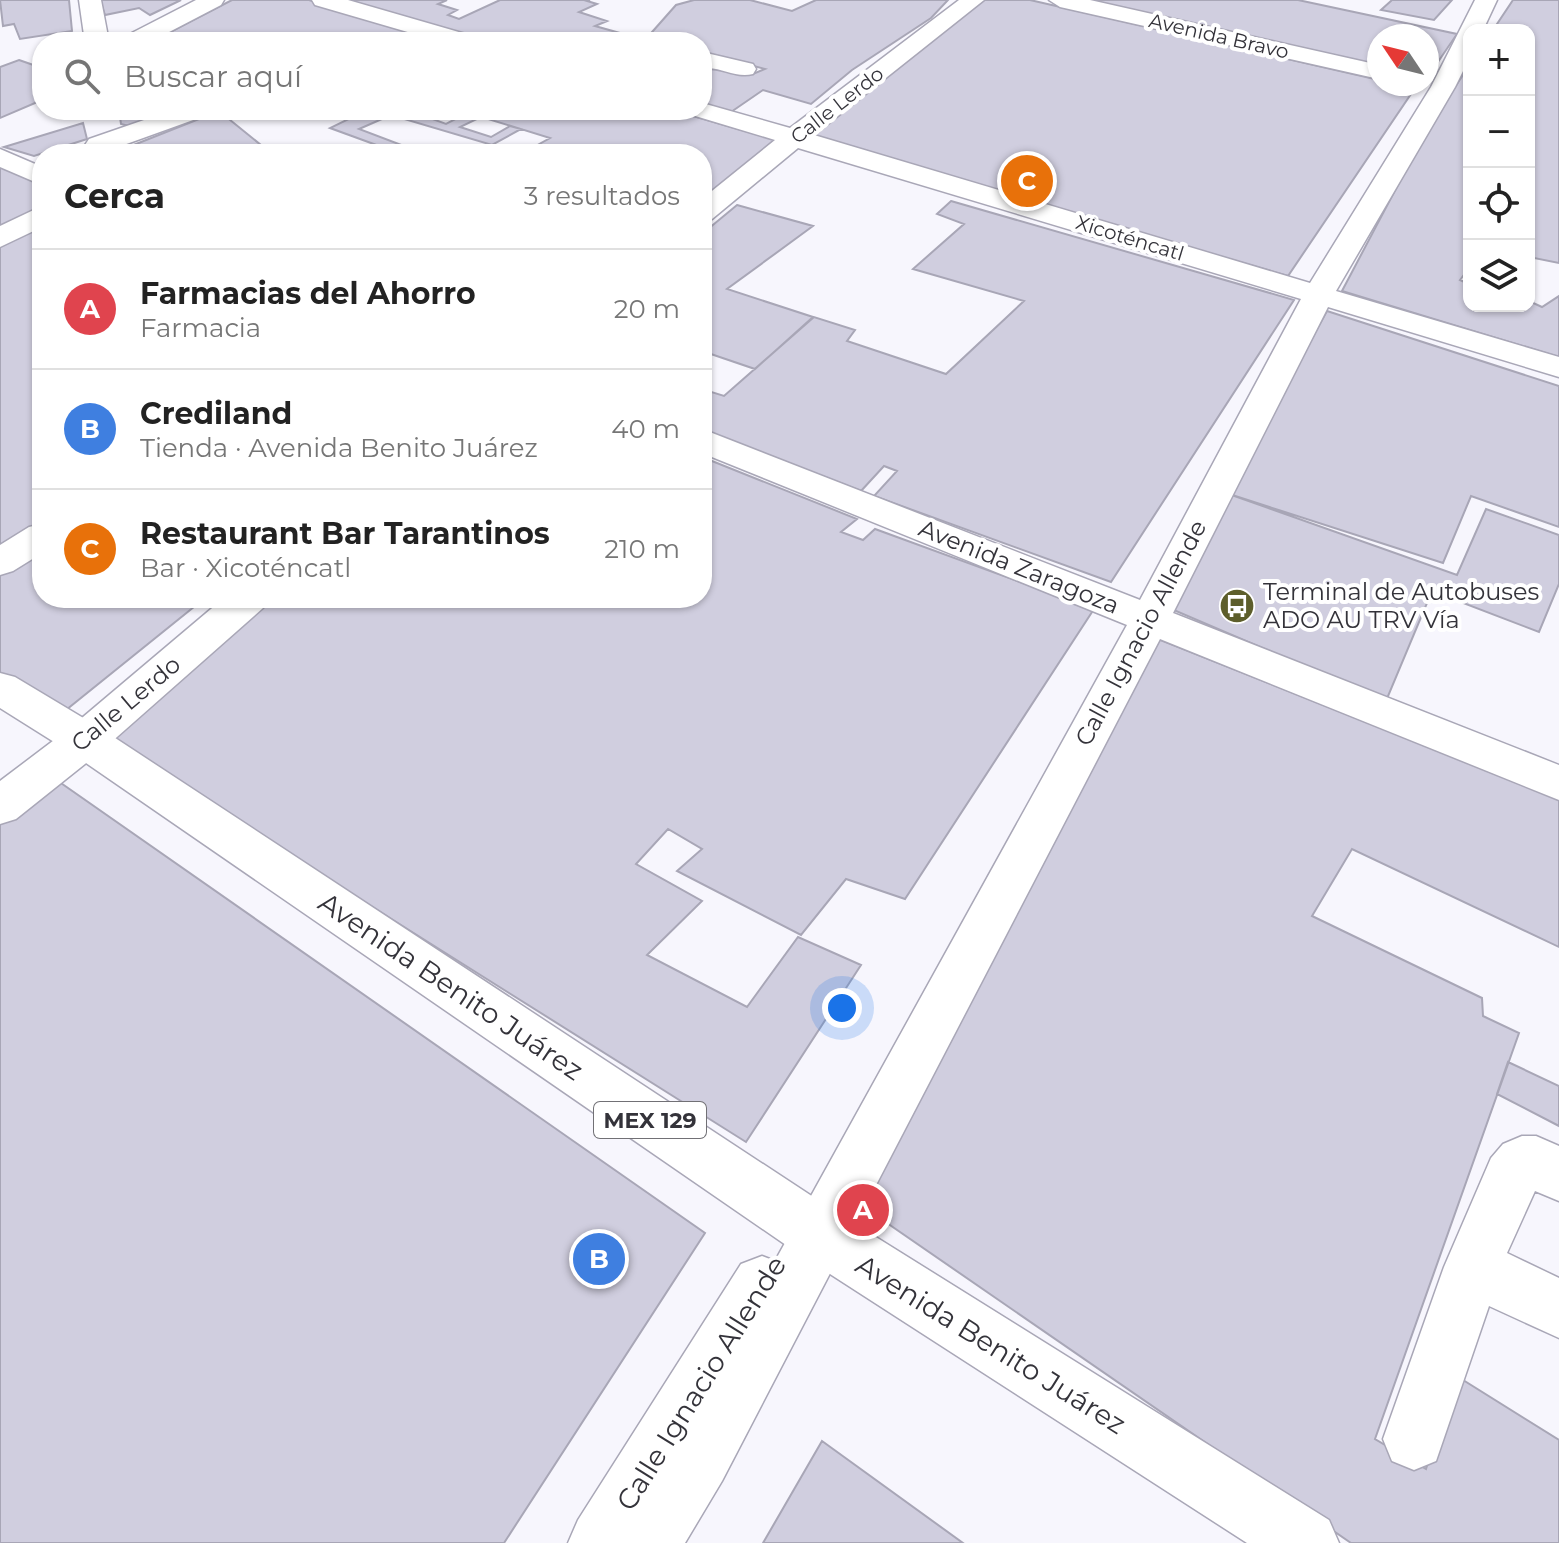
<!DOCTYPE html>
<html lang="es">
<head>
<meta charset="utf-8">
<style>
  :root { --surface:#fff; --page:#f2f2f2; --text:#222; --muted:#767676; --line:#e0e0e0; --accent:#5d5e2b }
  body { margin:0; font-family:Montserrat,sans-serif; background:var(--page); color:var(--text) }
  .controls { position:absolute; right:24px; top:24px; display:grid; overflow:hidden; border-radius:16px; box-shadow:0 2px 6px #0004 }
  .controls button { width:72px; height:72px; display:grid; place-items:center; padding:0; border:0; border-bottom:2px solid var(--line); background:var(--surface); color:var(--text); font:40px sans-serif }
  .compass { position:absolute; left:1367px; top:24px; width:72px; height:72px; border-radius:50%; background:var(--surface); box-shadow:0 2px 6px #0004; rotate:305deg }
  .you { position:absolute; left:842px; top:1008px; width:28px; height:28px; margin:-20px; border:6px solid #fff; border-radius:50%; background:#1a73e8; box-shadow:0 0 0 12px #1a73e833 }
  .badge { display:grid; place-items:center; width:52px; height:52px; border-radius:50%; background:var(--accent); color:#fff; font-size:26px; font-weight:700 }
  .pin { position:absolute; translate:-50% -50%; border:4px solid #fff; box-shadow:0 2px 8px #0006 }
  .list { margin:0; padding:0; list-style:none }
  h2 { display:flex; justify-content:space-between; align-items:center; height:104px; margin:0; padding:0 32px; font-size:34px }
  h2 small { font-size:26px; font-weight:400; color:var(--muted) }
  .list li { display:grid; grid-template-columns:52px 1fr auto; gap:24px; align-items:center; box-sizing:border-box; height:120px; padding:0 32px; border-top:2px solid var(--line) }
  .list b { display:block; font-size:30px; white-space:nowrap }
  .list p { margin:0; font-size:26px; white-space:nowrap; color:var(--muted) }
  .list em { font-size:26px; font-style:normal; color:var(--muted) }
  .icon { flex:none; width:44px; height:44px; fill:none; stroke:currentColor; stroke-width:2; stroke-linecap:round; stroke-linejoin:round }
  .map { position:relative; flex:none; width:1559px; height:1543px; overflow:hidden }
  .search { position:absolute; background:var(--surface); box-shadow:0 2px 6px #0004; left:32px; top:32px; width:680px; height:88px; display:flex; align-items:center; gap:20px; box-sizing:border-box; padding:0 28px; border-radius:32px; color:var(--muted); font-size:30px }
  .panel { position:absolute; background:var(--surface); box-shadow:0 2px 6px #0004; left:32px; top:144px; width:680px; height:464px; border-radius:32px }
  .map>svg:first-child { display:block }
</style>
</head>
<body>
<div class="map">
<svg width="1559" height="1543" viewBox="0 0 1559 1543">
  <rect width="100%" height="100%" fill="#f7f6fd"/>
  <path fill="#d0cedf" stroke="#a8a6b6" stroke-width="2" d="M0 0H69L72 31 20 39 14 24 3 26Z
    M100 0H181L150 15 139 8 105 15Z
    M232 0H309L439 42H151Z
    M344 0H447L438 4 457 10 448 15 459 19 500 0H590L587 1 597 4 579 12 607 21 595 26 645 40 676 5 694 0H750L792 11 816 0H948L931 18 852 70 811 104 763 90 731 112 702 105V69L711 63 753 74 765 69 707 53 702 56V42H476Z
    M976 0H1030L1379 80V84L1415 88 1288 276 804 136Z
    M1081 0H1298L1457 34 1427 78V36H1379V68Z
    M1392 0H1452L1434 20 1381 10Z
    M1513 0H1559V263L1529 257V30H1493Z
    M19 60 42 68V100L0 118V67Z
    M1469 66V268L1460 280 1469 284V306H1529V301L1542 307 1559 296V357L1342 291 1429 126Z
    M119 110H178L133 127 121 124Z
    M367 110H408L446 124 467 113 481 117 460 127 491 137 510 126 521 129 492 145 391 115 359 129 425 154H401L330 128Z
    M459 110H672L780 141 702 203V154H531L525 152 550 138Z
    M219 111 272 154H111Z
    M83 123 87 139 34 156 4 147Z
    M0 163 42 181V206L0 228Z
    M951 201 1294 300 1111 582 874 496 897 471 884 466 861 491 702 430V389L724 396 814 317 855 330 847 341 946 374 1024 301 913 269 964 224 937 214Z
    M737 205 813 226 727 289 813 317 755 369 702 351V234Z
    M42 224V598H205L61 714 0 676V246Z
    M1327 311 1559 386V527L1471 496 1443 563 1226 493Z
    M702 457 857 519 841 532 863 540 875 529 1094 609 905 899 846 879 801 935 677 871 702 849 668 829 636 864 702 901 647 955 747 1007 798 937 861 965 746 1142 102 737 265 598H702Z
    M1226 493 1457 575 1486 509 1559 535V584L1539 632 1432 591 1386 701 1162 605Z
    M1158 639 1559 799V947L1352 849 1312 916 1482 998 1483 1016 1519 1033 1375 1439 1426 1469 1455 1375 1559 1440V1543H1351L842 1192Z
    M48 774 705 1233 504 1543H0V816Z
    M1508 1062 1559 1086V1126L1497 1094Z
    M822 1441 963 1543H763Z"/>
  <g fill="none" stroke-linecap="round" stroke-linejoin="round">
    <defs>
      <path id="minor" d="M79 0H101L109 42H85Z
        M196 0H224L221 5 150 42H120L124 37Z
        M312 0H348L476 37 480 42H442L315 5Z
        M959 0H984L814 135 1310 283 1431 87 1475 0H1497L1483 30H1469V59L1455 87 1336 291 1559 357V377L1328 307 1173 613 1559 765V800L1160 639 722 1481 685 1543H568L578 1520 741 1264 762 1256 775 1261 1127 625 702 453V429L1140 600 1301 299 798 148 712 219 702 222V199L775 140 692 115 688 110H702V103L790 128Z
        M1049 0H1090L1379 65V79L1060 7Z
        M702 52 753 64 756 69 753 74C735 79 719 65 702 69Z
        M173 110H211L207 115 107 151H89L85 145 89 139Z
        M0 149 42 167V185L0 167Z
        M42 206V227L0 247V226Z
        M42 524V553L13 571 0 575V545L29 527Z
        M224 598H269L263 608 100 752 16 819 0 824V781L70 728Z
        M1522 1136H1536L1559 1146V1201L1535 1191 1507 1253 1559 1278V1338L1489 1306 1436 1461 1414 1470 1392 1461 1383 1439 1444 1267 1491 1158 1503 1144Z"/>
      <path id="major" d="M0 673 15 677 100 728 839 1214 1329 1520 1339 1543H1247L799 1254 70 752 0 708Z"/>
    </defs>
    <use href="#minor" stroke="#a9a7b7" stroke-width="3"/>
    <use href="#major" stroke="#a9a7b7" stroke-width="3"/>
    <use href="#minor" fill="#fff" fill-rule="evenodd"/>
    <use href="#major" fill="#fff" fill-rule="evenodd"/>
  </g>
  <defs>
    <symbol id="bus-disc" viewBox="-11 -11 22 22"><circle r="9.5" fill="#5d5e2b" stroke="#fff"/><path d="M-5-6H5V4H4V6H2V4H-2V6H-4V4H-5ZM-3.5-4V0h7V-4ZM-3.5 1.2v1.5H-2V1.2ZM2 1.2v1.5H3.5V1.2Z" fill="#fff"/></symbol>
  </defs>
  <g fill-rule="evenodd">
    <use href="#bus-disc" x="1217" y="586" width="40" height="40"/>
  </g>
  <g text-anchor="middle" stroke-width="8" stroke-linejoin="round" paint-order="stroke">
    <g font-size="20" fill="#34333a" stroke="#fff">
      <text transform="translate(1219 36) rotate(13)" y="7">Avenida Bravo</text>
      <text transform="translate(837 105) rotate(-38)" y="7">Calle Lerdo</text>
      <text transform="translate(1130 238) rotate(17)" y="7">Xicoténcatl</text>
    </g>
    <rect fill="#fff" stroke="#717075" stroke-width="2" x="594" y="1102" width="112" height="36" rx="6"/>
    <g font-size="22" font-weight="bold" fill="#34333a">
      <text x="650" y="1128">MEX 129</text>
    </g>
    <g font-size="24" fill="#34333a" stroke="#fff">
      <text transform="translate(1019 567) rotate(22)" y="8">Avenida Zaragoza</text>
      <text transform="translate(1141 633) rotate(-62)" y="8">Calle Ignacio Allende</text>
      <text transform="translate(126 704) rotate(-40)" y="8">Calle Lerdo</text>
    </g>
    <g font-size="24" fill="#34333a" stroke="#fff" text-anchor="start">
      <text x="1263" y="600">Terminal de Autobuses<tspan x="1263" dy="28">ADO AU TRV Vía</tspan></text>
    </g>
    <g font-size="28" fill="#34333a" stroke="#fff">
      <text transform="translate(451 986) rotate(34)" y="10">Avenida Benito Juárez</text>
      <text transform="translate(991 1344) rotate(32)" y="10">Avenida Benito Juárez</text>
      <text transform="translate(701 1383) rotate(-58)" y="10">Calle Ignacio Allende</text>
    </g>
  </g>
</svg>
<div class="controls">
<button>+</button>
<button>−</button>
<button><svg class="icon" aria-label="locate" viewBox="0 0 24 24"><circle cx="12" cy="12" r="6"/><path d="M12 2v4M12 18v4M2 12h4M18 12h4"/></svg></button>
<button><svg class="icon" aria-label="layers" viewBox="0 0 24 24"><path d="M12 4l9 5-9 5-9-5zM3 14l9 5 9-5"/></svg></button>
</div>
<svg class="compass" viewBox="-18 -18 36 36"><path d="M0-13l5 13h-10z" fill="#e53935"/><path d="M0 13l5-13h-10z" fill="#767676"/></svg>
<div class="you"></div>
<div class="pin badge" style="left:863px;top:1210px;background:#e0444e">A</div>
<div class="pin badge" style="left:599px;top:1259px;background:#3f7fe0">B</div>
<div class="pin badge" style="left:1027px;top:181px;background:#e8710a">C</div>
<div class="search"><svg class="icon" aria-label="search" viewBox="0 0 24 24"><circle cx="10" cy="10" r="6"/><path d="M15 15l6 6"/></svg>Buscar aquí</div>
<section class="panel">
<h2>Cerca<small>3 resultados</small></h2>
<ul class="list">
<li><span class="badge" style="background:#e0444e">A</span><div><b>Farmacias del Ahorro</b><p>Farmacia</p></div><em>20 m</em></li>
<li><span class="badge" style="background:#3f7fe0">B</span><div><b>Crediland</b><p>Tienda · Avenida Benito Juárez</p></div><em>40 m</em></li>
<li><span class="badge" style="background:#e8710a">C</span><div><b>Restaurant Bar Tarantinos</b><p>Bar · Xicoténcatl</p></div><em>210 m</em></li>
</ul>
</section>
</div>
</body>
</html>
